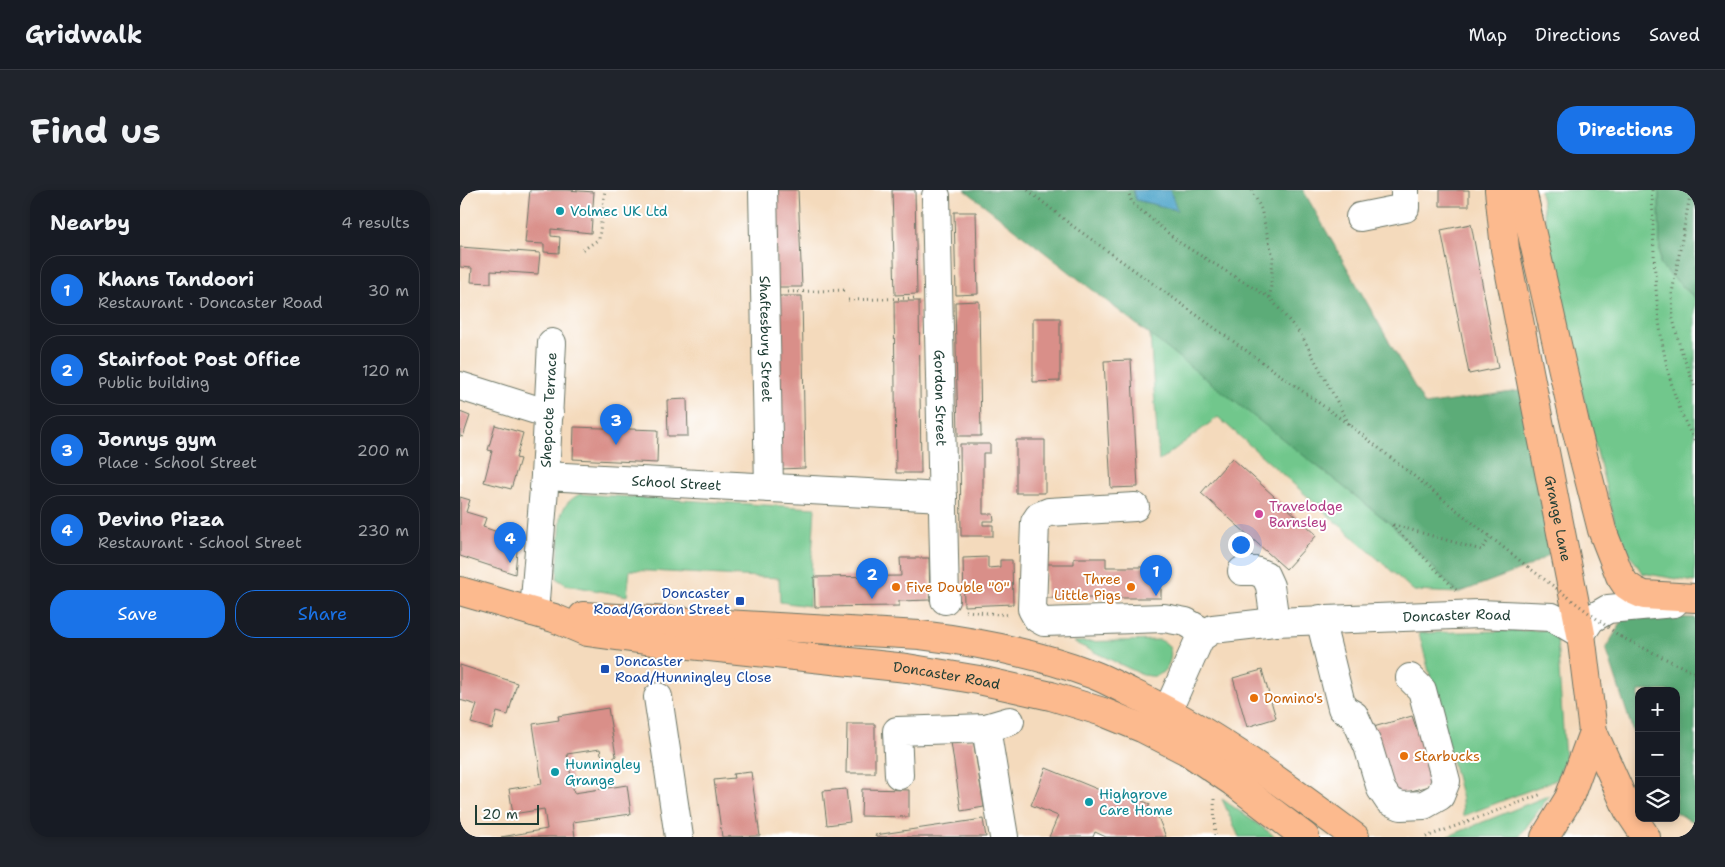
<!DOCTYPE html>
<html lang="en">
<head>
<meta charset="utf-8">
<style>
  :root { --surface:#171b24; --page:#20242c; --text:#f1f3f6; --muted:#9ea1a6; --line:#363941; --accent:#1a73e8 }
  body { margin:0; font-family:"Shantell Sans",sans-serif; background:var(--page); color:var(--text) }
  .controls { position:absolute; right:15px; bottom:15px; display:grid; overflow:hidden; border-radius:10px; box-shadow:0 2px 8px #0003 }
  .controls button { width:45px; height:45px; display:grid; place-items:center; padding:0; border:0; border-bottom:1px solid var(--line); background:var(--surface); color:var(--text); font:25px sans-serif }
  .scale { position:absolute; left:15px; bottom:12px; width:64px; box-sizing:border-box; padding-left:5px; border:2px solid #1f3d34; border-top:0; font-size:14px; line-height:18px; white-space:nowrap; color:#1f3d34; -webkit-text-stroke:4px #fff; paint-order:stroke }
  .you { position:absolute; left:780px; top:354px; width:18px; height:18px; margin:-12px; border:4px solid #fff; border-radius:50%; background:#1a73e8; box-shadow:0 0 0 8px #1a73e833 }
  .badge { display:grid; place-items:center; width:32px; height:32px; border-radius:50%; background:var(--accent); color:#fff; font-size:16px; font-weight:700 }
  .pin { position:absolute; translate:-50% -41px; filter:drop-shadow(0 1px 2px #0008) }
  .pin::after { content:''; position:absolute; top:26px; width:18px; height:15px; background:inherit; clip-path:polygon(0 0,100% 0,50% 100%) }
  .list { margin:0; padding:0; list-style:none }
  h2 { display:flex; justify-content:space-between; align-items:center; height:65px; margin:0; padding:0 20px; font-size:21px }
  h2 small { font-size:16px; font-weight:400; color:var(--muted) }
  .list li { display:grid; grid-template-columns:32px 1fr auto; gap:15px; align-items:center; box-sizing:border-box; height:70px; margin:0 10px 10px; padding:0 10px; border:1px solid var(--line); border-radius:20px }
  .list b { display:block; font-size:19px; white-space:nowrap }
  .list p { margin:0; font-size:16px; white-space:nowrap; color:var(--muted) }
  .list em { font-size:16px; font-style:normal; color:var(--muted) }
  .actions { display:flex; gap:10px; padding:15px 20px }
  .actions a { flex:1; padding:11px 0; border:1px solid var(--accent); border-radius:20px; text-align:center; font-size:18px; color:var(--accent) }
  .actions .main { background:var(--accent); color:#fff }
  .icon { flex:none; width:28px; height:28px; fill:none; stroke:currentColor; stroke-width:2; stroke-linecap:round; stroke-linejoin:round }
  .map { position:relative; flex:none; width:1235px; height:647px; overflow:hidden; border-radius:20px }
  header { display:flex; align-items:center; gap:30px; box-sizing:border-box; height:70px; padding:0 25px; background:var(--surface); border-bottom:1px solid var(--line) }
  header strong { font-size:24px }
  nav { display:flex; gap:28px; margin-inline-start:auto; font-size:18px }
  .intro { display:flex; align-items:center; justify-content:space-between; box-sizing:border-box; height:120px; padding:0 30px }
  h1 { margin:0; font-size:35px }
  .button { padding:12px 22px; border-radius:20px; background:var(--accent); color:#fff; font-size:18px; font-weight:700 }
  main { display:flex; gap:30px; padding:0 30px }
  aside { flex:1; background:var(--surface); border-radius:20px; box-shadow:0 2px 8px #0003 }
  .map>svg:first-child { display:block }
</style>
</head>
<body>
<header>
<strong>Gridwalk</strong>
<nav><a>Map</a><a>Directions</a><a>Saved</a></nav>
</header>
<div class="intro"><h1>Find us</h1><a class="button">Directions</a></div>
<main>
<aside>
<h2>Nearby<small>4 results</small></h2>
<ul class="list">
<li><span class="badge">1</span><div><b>Khans Tandoori</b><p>Restaurant · Doncaster Road</p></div><em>30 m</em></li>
<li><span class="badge">2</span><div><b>Stairfoot Post Office</b><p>Public building</p></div><em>120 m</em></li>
<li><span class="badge">3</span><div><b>Jonnys gym</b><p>Place · School Street</p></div><em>200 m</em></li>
<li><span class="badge">4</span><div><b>Devino Pizza</b><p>Restaurant · School Street</p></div><em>230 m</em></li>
</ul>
<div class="actions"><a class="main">Save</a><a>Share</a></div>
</aside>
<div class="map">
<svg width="1235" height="647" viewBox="0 0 1235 647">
  <rect width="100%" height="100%" fill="#fff"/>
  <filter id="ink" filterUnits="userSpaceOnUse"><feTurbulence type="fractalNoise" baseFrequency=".02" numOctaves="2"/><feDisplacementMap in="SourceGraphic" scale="10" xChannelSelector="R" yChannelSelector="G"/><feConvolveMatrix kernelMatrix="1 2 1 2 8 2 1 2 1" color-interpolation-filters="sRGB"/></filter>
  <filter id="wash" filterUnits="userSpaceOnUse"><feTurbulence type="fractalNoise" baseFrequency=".0096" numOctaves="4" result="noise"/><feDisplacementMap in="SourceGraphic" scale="20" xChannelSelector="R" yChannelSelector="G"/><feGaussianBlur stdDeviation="1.12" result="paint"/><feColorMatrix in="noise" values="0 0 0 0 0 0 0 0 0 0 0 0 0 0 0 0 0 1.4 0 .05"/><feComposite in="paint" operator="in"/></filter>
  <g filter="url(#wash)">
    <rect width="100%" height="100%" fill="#f4dabc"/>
    <path fill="#71c78c" stroke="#488260" d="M1080 0H1199L1200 75 1235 108V392L1182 383 1158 345 1099 110Z
      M690 144 931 334 998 403 954 401 758 227 699 271Z
      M120 304 355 318 349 416 320 412 319 388 170 380 167 406 107 395 97 389 101 326C104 315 109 310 120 304Z
      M1087 440 1097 449 1105 570 1096 590 1003 626 1002 609 959 443Z
      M700 450C702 451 705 452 707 454 716 464 707 484 695 486 692 487 687 485 683 485L613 452Z
      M1090 605 1059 647H986Z
      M762 609 816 647H779Z"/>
    <path fill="#5cac78" stroke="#3e7456" d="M505 0H673L677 10 716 20 710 0H843L965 215 1065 200 1089 365 1068 377 998 403 931 334Z
      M1199 0H1235V108L1200 75Z
      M1165 426 1235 428V633L1216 623V501H1179V560L1146 458Z"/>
    <path fill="#4ea4ca" stroke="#36707f" d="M673 0H710L717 20 676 10Z"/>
    <g id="blocks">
      <path fill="#d98f89" d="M70 0H107L134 2 131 43 91 39V46L100 47 99 63 84 62V54L65 53Z
        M313 0H338L342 97H317Z
        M432 0H455L457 104 435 105Z
        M980 0H1009V16H980Z
        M494 22H516L518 104 496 105Z
        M1011 34 1038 178 1009 184 981 40Z
        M0 57 80 63 78 84 31 81V93L11 92 12 78 0 77Z
        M316 106H342L345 278 320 279Z
        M434 111H459L461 283H436Z
        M519 111 521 246H498L495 112Z
        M573 128H600V191L573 192Z
        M671 170 678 297 651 298 644 171Z
        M227 209 228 246H208L207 210Z
        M0 222 10 226 3 247 0 246Z
        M35 235 63 243 56 268 60 269 51 299 24 292 32 261 28 260Z
        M114 237 198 240 197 273 113 269Z
        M556 250H585V303H556Z
        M500 254H530V263H523V324H533L534 331H523V335H533V346H501Z
        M772 268 857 345 826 379 741 303Z
        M0 307 10 310 6 322 26 328 23 337 58 349 55 384 0 366Z
        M528 367V378L540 377V370H552L553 414 504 416 503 368Z
        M440 368H469L470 410 439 411V416L355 417 354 387 441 386Z
        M614 368H646V377H701V408H586V374H614Z
        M0 475 57 493 48 525 37 522 32 539 11 533 17 515 0 510Z
        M802 480 816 528 787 537 773 488Z
        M148 518 156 566 151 570H147L141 564 140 559 107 564 114 603 167 595 171 624 113 632 115 647H41L87 639 84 619 53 624 49 599 82 594 73 534 99 530 98 526Z
        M952 526 957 540 967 537 977 594 933 606 910 538Z
        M387 534H415V583H386Z
        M513 549 524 617 501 621 491 552Z
        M586 578 664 610 666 604 690 614 688 618 696 622 706 647H646L635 642 633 647H589L598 626 571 615Z
        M291 582 300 646 262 647 254 590 274 588 273 584Z
        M386 599 390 632 367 635 363 601Z
        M402 599 449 600V627L401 626Z
        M523 629 526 647H416L415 645Z"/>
    </g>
  </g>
  <g filter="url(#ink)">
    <use href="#blocks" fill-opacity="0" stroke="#6a7464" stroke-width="1"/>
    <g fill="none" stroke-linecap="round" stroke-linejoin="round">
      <defs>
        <g id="minor">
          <path id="s1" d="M303 0 309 298"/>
          <path id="s2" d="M476 6 485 410"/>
          <path d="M900 27 945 18V0"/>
          <path d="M0 196 89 224"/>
          <path id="s3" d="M85 286 92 153"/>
          <path d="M675 317 589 322 579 326 575 332 572 419 577 428 584 432 704 428 726 432 745 443"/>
          <path d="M782 381H795L805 385 810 396 815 432"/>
          <path id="s4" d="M74 422 85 286 483 307"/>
          <path d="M860 429 882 518 894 525 908 556 921 599 929 611 941 616 964 615 980 606 986 591 962 500 950 488"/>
          <path d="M198 507 219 647"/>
          <path id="s5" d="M708 520 740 448 753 439 815 432 1019 424 1092 427 1121 444 1131 429 1148 419 1214 413"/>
          <path d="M526 538 544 647"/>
          <path d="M439 585 437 541 526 538 550 531"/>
        </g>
        <g id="highway">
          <path id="s6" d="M1039 0 1045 59 1054 105 1121 444 1133 542 1109 608 1085 647"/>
          <path d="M1062 0 1116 238 1142 340 1160 386 1166 395 1175 401 1184 405 1235 408"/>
          <path id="s7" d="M0 401 94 428 127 442 192 451 447 478 519 490 591 506 643 522 682 538 727 561 773 592 845 647"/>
          <path d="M123 426 460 445C519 452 578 464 634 485 647 490 659 497 672 503 753 541 823 594 895 647"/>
          <path d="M1133 542 1168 620 1186 647"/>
        </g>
      </defs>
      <use href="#minor" stroke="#6a7464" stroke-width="30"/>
      <use href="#highway" stroke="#6a7464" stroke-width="30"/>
      <path stroke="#6a7464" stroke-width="3" stroke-dasharray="1 4" stroke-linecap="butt" d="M568 0 610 34 891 236 1068 377
        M668 0 672 13 720 53 810 108 842 146 889 234
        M792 0 801 19 813 67 810 108
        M1192 0C1195 85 1193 175 1235 252
        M1231 0 1212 103 1213 129 1220 157 1235 198
        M123 60 139 49 145 0
        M328 102 387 100
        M388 110 455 108
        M996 400 931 334 1021 360 1030 348
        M506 421 550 425
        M1161 447 1235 483
        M754 609 755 647
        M966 647 1082 604"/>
      <use href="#minor" stroke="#fff" stroke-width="28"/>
      <use href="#highway" stroke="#fcba8e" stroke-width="28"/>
      <path stroke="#6a7464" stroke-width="3" stroke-dasharray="1 4" stroke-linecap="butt" d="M1068 377 1161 447"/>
    </g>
  </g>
  <g fill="#0f9aa8" stroke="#fff" stroke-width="2">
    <circle cx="100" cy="21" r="5"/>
    <circle cx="95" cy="582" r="5"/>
    <circle cx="629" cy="612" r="5"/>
  </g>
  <circle fill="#d1479c" stroke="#fff" stroke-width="2" cx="799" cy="324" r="5"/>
  <g fill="#e8710a" stroke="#fff" stroke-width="2">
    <circle cx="436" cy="397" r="5"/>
    <circle cx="671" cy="397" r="5"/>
    <circle cx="794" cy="508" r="5"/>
    <circle cx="944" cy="566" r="5"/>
  </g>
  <g fill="#1a4fb4" stroke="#fff" stroke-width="2">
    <rect x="275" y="406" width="10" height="10" rx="2.5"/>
    <rect x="140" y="474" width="10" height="10" rx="2.5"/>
  </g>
  <g text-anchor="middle" stroke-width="4" stroke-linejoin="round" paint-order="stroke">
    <g font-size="14" fill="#0d838f" stroke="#fff" text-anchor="start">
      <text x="110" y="26">Volmec UK Ltd</text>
      <text x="105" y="579">Hunningley<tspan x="105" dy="16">Grange</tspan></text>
      <text x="639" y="609">Highgrove<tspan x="639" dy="16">Care Home</tspan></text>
    </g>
    <g font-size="14" fill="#1f3d34" stroke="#fff">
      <text dy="5" stroke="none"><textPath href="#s1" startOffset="149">Shaftesbury Street</textPath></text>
      <text dy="5" stroke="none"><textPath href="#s2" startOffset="202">Gordon Street</textPath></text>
      <text dy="5" stroke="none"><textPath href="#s3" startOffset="66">Shepcote Terrace</textPath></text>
      <text dy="5" stroke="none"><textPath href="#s4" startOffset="268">School Street</textPath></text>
      <text dy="5" stroke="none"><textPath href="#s6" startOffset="334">Grange Lane</textPath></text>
      <text dy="5" stroke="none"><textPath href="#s5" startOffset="339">Doncaster Road</textPath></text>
      <text dy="5" stroke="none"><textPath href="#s7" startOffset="496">Doncaster Road</textPath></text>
    </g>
    <g font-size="14" fill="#b23c85" stroke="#fff" text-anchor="start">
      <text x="809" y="321">Travelodge<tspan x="809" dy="16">Barnsley</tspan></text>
    </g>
    <g font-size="14" fill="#c56008" stroke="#fff" text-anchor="start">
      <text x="661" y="394" text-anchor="end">Three<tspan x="661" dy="16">Little Pigs</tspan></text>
      <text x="446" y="402">Five Double "O"</text>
      <text x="804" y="513">Domino's</text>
      <text x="954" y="571">Starbucks</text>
    </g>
    <g font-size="14" fill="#164399" stroke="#fff" text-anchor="end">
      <text x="270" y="408">Doncaster<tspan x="270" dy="16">Road/Gordon Street</tspan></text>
      <text x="155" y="476" text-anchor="start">Doncaster<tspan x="155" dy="16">Road/Hunningley Close</tspan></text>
    </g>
  </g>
</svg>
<div class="controls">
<button>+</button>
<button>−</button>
<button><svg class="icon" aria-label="layers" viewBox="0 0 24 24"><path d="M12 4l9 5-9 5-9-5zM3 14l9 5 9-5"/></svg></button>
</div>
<div class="scale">20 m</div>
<div class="you"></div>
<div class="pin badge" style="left:696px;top:406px">1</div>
<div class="pin badge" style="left:412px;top:409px">2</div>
<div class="pin badge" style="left:156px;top:255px">3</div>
<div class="pin badge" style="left:50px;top:373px">4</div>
</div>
</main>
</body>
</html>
